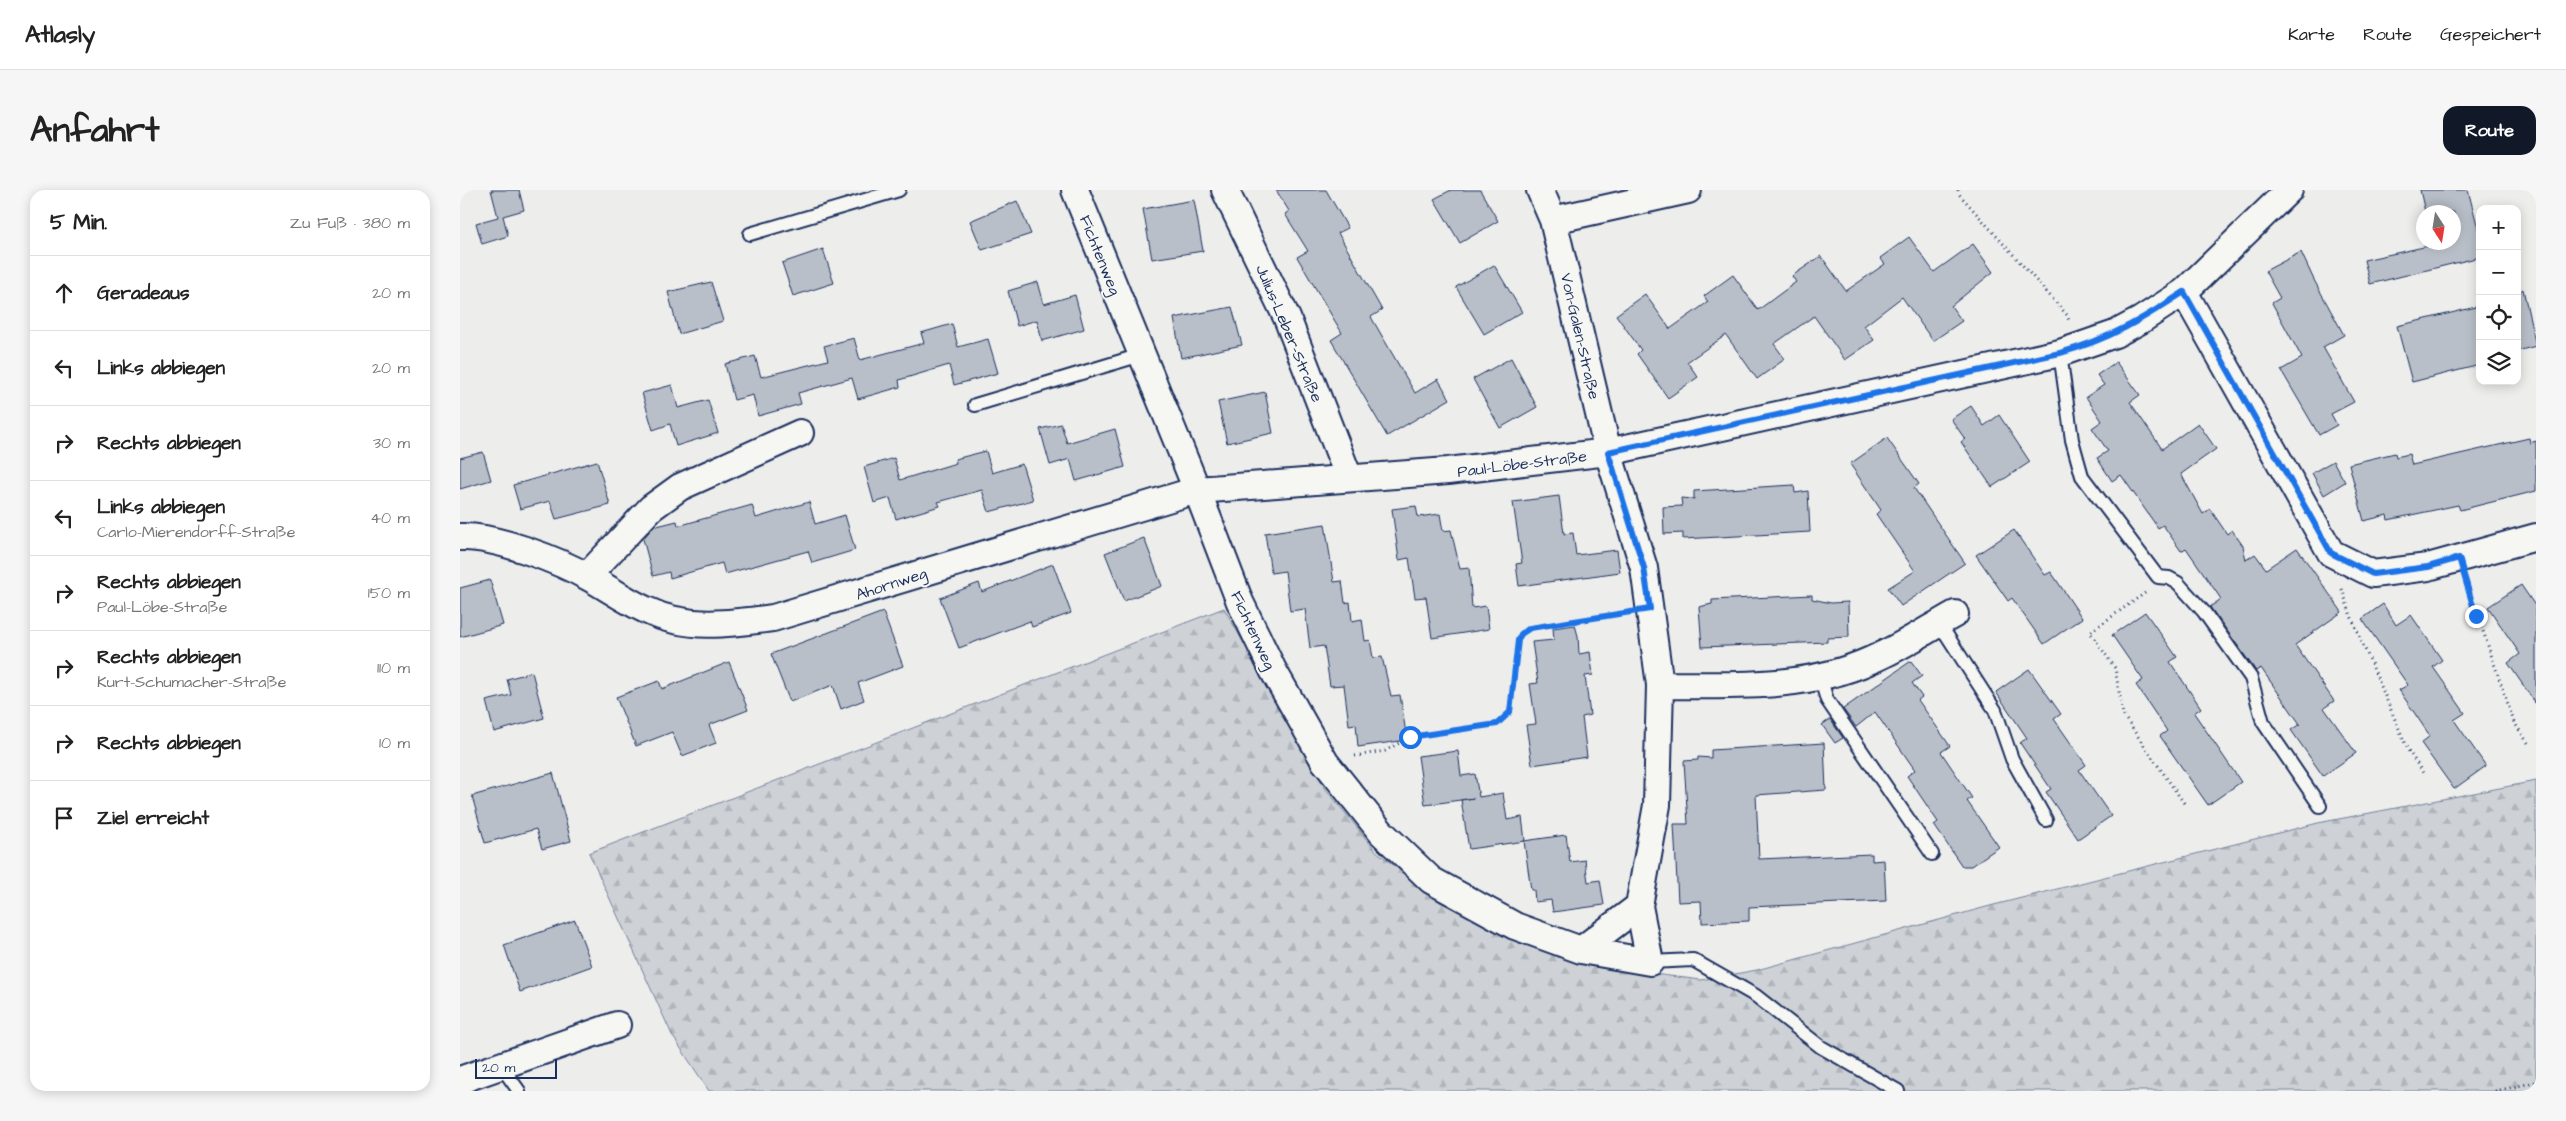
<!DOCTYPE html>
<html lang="de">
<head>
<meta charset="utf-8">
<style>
  :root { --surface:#fff; --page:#f6f6f6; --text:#222; --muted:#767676; --line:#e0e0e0; --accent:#111827 }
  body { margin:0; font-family:"Architects Daughter",sans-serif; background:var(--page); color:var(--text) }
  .controls { position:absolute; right:15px; top:15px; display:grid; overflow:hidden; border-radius:10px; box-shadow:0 2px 12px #0003 }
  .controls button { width:45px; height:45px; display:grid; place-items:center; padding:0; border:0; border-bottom:1px solid var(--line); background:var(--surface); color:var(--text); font:25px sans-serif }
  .compass { position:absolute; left:1956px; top:15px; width:45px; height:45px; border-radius:50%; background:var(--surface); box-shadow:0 2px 12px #0003; rotate:168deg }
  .scale { position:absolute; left:15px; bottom:12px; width:82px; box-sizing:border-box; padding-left:5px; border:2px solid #1b2f5e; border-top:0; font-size:14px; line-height:18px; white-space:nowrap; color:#1b2f5e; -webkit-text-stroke:4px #f6f6f2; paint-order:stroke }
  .stop { position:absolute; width:15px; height:15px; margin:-11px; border:4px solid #1a73e8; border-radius:50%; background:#fff }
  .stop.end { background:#1a73e8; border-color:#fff; box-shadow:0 1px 5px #0008 }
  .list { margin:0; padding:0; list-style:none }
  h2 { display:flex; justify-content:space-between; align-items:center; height:65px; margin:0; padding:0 20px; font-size:21px }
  h2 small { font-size:16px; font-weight:400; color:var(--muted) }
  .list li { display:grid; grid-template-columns:32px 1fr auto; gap:15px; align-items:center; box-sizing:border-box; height:75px; padding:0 20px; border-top:1px solid var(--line) }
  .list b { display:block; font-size:19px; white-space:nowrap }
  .list p { margin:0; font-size:16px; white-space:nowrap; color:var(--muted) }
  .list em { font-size:16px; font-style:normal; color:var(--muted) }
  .icon { flex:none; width:28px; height:28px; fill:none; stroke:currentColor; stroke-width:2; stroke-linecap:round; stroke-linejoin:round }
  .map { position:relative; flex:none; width:2076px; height:901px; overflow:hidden; border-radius:15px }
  header { display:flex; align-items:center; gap:30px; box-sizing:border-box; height:70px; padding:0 25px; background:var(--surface); border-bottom:1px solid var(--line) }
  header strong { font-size:24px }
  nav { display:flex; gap:28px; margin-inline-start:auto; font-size:18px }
  .intro { display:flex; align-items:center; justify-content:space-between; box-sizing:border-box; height:120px; padding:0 30px }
  h1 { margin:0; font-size:35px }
  .button { padding:12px 22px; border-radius:15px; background:var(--accent); color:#fff; font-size:18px; font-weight:700 }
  main { display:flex; gap:30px; padding:0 30px }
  aside { flex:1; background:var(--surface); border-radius:15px; box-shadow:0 2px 12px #0003 }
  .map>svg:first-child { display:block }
</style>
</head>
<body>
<header>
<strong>Atlasly</strong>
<nav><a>Karte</a><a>Route</a><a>Gespeichert</a></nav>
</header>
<div class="intro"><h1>Anfahrt</h1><a class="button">Route</a></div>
<main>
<aside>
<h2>5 Min.<small>Zu Fuß · 380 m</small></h2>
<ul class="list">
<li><svg class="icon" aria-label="ahead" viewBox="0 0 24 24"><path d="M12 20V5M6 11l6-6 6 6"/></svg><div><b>Geradeaus</b></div><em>20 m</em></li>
<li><svg class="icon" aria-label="left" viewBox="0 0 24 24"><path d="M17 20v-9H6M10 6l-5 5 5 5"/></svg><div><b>Links abbiegen</b></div><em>20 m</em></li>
<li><svg class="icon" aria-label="right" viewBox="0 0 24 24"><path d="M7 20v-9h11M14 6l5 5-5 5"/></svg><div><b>Rechts abbiegen</b></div><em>30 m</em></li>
<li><svg class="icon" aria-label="left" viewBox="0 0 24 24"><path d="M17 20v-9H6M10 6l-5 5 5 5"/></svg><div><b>Links abbiegen</b><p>Carlo-Mierendorff-Straße</p></div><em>40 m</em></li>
<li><svg class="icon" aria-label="right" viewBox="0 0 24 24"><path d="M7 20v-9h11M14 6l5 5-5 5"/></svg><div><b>Rechts abbiegen</b><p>Paul-Löbe-Straße</p></div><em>150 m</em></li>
<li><svg class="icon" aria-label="right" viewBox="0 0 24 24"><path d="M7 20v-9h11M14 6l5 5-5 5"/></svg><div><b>Rechts abbiegen</b><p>Kurt-Schumacher-Straße</p></div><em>110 m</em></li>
<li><svg class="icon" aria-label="right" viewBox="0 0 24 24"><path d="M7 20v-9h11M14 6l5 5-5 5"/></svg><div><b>Rechts abbiegen</b></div><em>10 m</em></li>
<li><svg class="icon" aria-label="arrive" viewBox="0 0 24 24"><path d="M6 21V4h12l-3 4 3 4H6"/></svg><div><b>Ziel erreicht</b></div></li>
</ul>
</aside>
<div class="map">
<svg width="2076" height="901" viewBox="0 0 2076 901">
  <defs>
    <pattern id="forest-firs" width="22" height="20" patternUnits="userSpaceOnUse" patternTransform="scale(1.25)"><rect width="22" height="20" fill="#ced2d7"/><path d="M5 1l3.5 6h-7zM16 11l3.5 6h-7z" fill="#b0b5bb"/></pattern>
  </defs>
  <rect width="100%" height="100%" fill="#edeeec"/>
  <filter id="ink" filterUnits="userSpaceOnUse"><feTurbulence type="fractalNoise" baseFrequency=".02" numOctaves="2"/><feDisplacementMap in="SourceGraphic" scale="10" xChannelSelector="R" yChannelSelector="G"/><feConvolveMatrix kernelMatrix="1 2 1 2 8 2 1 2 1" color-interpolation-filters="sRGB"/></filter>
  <g filter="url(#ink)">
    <path fill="url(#forest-firs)" stroke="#74809a" d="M764 418 865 598 916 661 980 712 1052 747 1186 783 1241 790 1297 780 1530 716 1858 633 2076 591V901H249L212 845 129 663Z"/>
    <path fill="#b9bfc8" stroke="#1b2f5e" d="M31 0H59L64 20 43 26 48 46 22 54 16 33 38 27Z
      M816 0H866L888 38 878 43 922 120 911 127 955 203 978 189 990 209 927 246 871 150 882 143 837 67 848 61 825 24 829 21Z
      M991 0H1020L1038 31 1000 53 974 9Z
      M1960 0H2008L2020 46V67L1910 94 1904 70 1973 55V52H1994V22H1965Z
      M734 10 743 61 692 69 683 19Z
      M557 11 571 44 522 60 510 31Z
      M1449 47 1474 82 1513 54 1533 82 1491 116 1502 131 1473 151 1442 107 1404 136 1414 150 1385 170 1354 126 1314 154 1325 169 1297 189 1266 145 1227 172 1238 187 1208 208 1177 164 1181 160 1156 125 1185 104 1210 139 1248 112 1244 106 1273 85 1298 120 1336 92 1332 86 1361 66 1386 101 1425 74 1420 68Z
      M363 59 374 93 333 106 322 73Z
      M1841 62 1854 90 1884 145 1863 157 1894 212 1871 224 1877 235 1859 245 1821 180 1842 168 1812 113 1820 108 1805 81Z
      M1034 75 1062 122 1024 144 996 97Z
      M251 92 263 131 219 144 208 102Z
      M578 92 584 114 615 105 624 139 582 151 577 130 557 136 548 101Z
      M2063 99 2076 156 2057 161V104Z
      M2020 116V175L1952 192 1937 136Z
      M772 117 782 155 721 168 714 128Z
      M492 134 498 157 528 149 538 183 494 195 489 175 439 190 440 197 398 209 392 188 338 203 341 214 298 226 293 205 274 210 265 174 295 166 301 187 368 170 364 156 394 148 400 170 464 153 461 143Z
      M1051 168 1077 217 1040 238 1013 189Z
      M1656 172 1680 205 1670 212 1702 259 1738 233 1756 259 1721 284 1743 324 1750 319 1767 344 1772 340 1783 356 1786 370 1795 364 1806 379 1837 358 1882 422 1835 455 1874 511 1864 518 1896 563 1863 586 1831 540 1840 534 1801 478 1796 481 1750 417 1761 409 1726 358 1721 361 1703 335 1698 338 1661 285 1652 291 1637 268 1648 261 1632 238 1642 231 1626 207 1644 195 1637 185Z
      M212 195 218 218 248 210 258 243 216 256 210 234 193 240 182 203Z
      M805 202 813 243 767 253 758 212Z
      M1511 216 1524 236 1539 225 1570 272 1532 297 1501 252 1505 249 1491 229Z
      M601 234 607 253 655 239 665 277 616 291 610 269 590 275 580 239Z
      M1427 248 1459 294 1454 298 1505 373 1441 416 1428 398 1455 381 1416 324 1421 320 1390 274Z
      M2069 248 2070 253 2076 251V301L2000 320 1998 315 1928 330 1927 325 1904 331 1889 274 1935 263 1936 267 1949 264 1952 275Z
      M526 261 532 283 562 274 573 310 529 322 522 300 478 312 480 316 436 329 430 308 414 313 404 277 434 268 440 290 496 273 495 269Z
      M23 262 31 290 0 299V268Z
      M137 271 150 315 96 329 90 311 60 319 53 295Z
      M1873 271 1885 292 1864 305 1852 283Z
      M1334 295 1335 303 1348 301 1350 342 1223 349V343L1204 344 1203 317 1222 316 1221 308 1234 309V301Z
      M1099 306 1104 344 1113 343 1116 365 1157 360 1160 382 1059 396 1056 374 1062 373 1053 312Z
      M349 312 355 334 385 325 395 360 352 373 348 361 265 384 262 373 210 388 209 382 193 386 183 349 193 337 217 331 218 336 292 315 296 328Z
      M956 316 958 327 980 324 983 341 991 340 1000 379 1009 378 1012 418 1026 416 1029 439 972 448 966 407 955 408 949 368 939 370 932 319Z
      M865 334 874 392 882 391 885 413 890 412 892 431 902 429 905 451 910 450 913 468 922 467 931 506 940 505 947 550 898 557 896 534 889 535 884 495 870 496 864 456 850 458 845 419 830 421 825 381 811 383 805 343Z
      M1554 340 1585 385 1591 382 1622 428 1584 454 1552 408 1548 411 1516 365Z
      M684 348 702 396 664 411 645 363Z
      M593 374 611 423 572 437 570 431 499 458 480 408 519 393 522 402Z
      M30 390 43 435 0 447V398Z
      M2061 395 2076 417V514L2048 473 2060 464 2028 417Z
      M1352 405V409L1371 413 1388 412 1389 447 1367 448V452L1242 457 1239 417 1252 414V410Z
      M1923 414 1936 435 1951 425 1982 470 1973 477 2005 523 1994 530 2026 576 1994 599 1961 553 1970 546 1939 500 1948 495 1902 429Z
      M423 422 443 476 398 493 404 510 381 519 373 495 330 512 311 464Z
      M1685 422 1717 467 1710 472 1741 518 1734 523 1781 592 1748 615 1700 546 1707 541 1676 495 1683 490 1652 445Z
      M1115 435 1118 446 1119 464 1130 462 1133 485 1125 486 1130 525 1122 527 1127 567 1072 575 1066 535 1076 534 1070 494 1078 493 1072 452 1094 450 1093 438Z
      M1451 471 1462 486 1452 493 1462 507 1458 510 1490 556 1481 562 1512 608 1507 611 1539 657 1511 676H1502L1474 635 1478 632 1447 586 1455 580 1415 522 1396 537 1383 519Z
      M269 472 288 520 249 535 256 553 222 566 212 542 176 556 156 507 199 491 202 499Z
      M1569 479 1601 524 1594 529 1626 575 1619 580 1651 626 1618 649 1586 602 1591 599 1560 553 1567 548 1536 502Z
      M72 482 84 528 34 542 26 511 51 505 47 489Z
      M1370 529 1383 548 1375 553 1362 535Z
      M1364 553 1366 600 1296 605 1299 669 1412 664V671L1424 670 1426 711 1289 717V731L1242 733 1241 711 1218 712 1214 634H1228L1224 571 1238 570V567L1251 568V560Z
      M998 561 1001 586 1015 584 1019 607 1043 603 1047 630 1062 627 1065 651 1009 659 1001 610 1014 608 965 615 958 566Z
      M93 583 111 651 82 659 76 639 25 653 12 606Z
      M1106 645 1110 672 1125 670 1128 692 1140 690 1144 715 1093 722 1091 710 1075 712 1074 700H1071L1064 651Z
      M115 730 132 776 60 802 44 755Z"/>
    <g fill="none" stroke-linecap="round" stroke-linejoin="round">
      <defs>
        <path id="service" d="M290 44 439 0
          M1600 163 1612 250 1622 286 1698 387 1709 388 1718 393 1744 422 1791 488 1803 532 1860 616
          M515 215 681 165
          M1479 433 1535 520 1552 569 1586 630
          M1360 487 1367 510 1472 664
          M1190 772 1233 770 1296 806 1361 857 1438 901
          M41 876 59 901"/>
        <path id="minor" d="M615 0 737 300 780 412 813 480 865 572 921 642 971 690 1055 736 1121 760 1190 772 1179 716 1197 615 1200 495 1184 378 1148 262 1093 30 1080 0
          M765 0 827 128 889 288
          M1093 30 1228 0
          M1724 102 1871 363 1913 384 1968 377 2076 347
          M0 347C34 345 100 371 130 388 148 398 166 411 186 420 227 440 269 434 313 428L737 300 988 281 1148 262 1600 163 1655 144 1681 130 1724 102 1829 0
          M127 386 191 318 220 297 340 243
          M1200 495C1271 495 1345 500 1411 470 1440 458 1468 439 1495 424
          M1121 760 1179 716
          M0 890 157 835"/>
      </defs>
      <use href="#service" stroke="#1b2f5e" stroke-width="16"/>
      <use href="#minor" stroke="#1b2f5e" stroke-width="30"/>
      <path stroke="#1b2f5e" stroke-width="3" stroke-dasharray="1 4" stroke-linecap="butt" d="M1498 0 1499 4 1607 125 1610 133
        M2007 394 2054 532 2070 556
        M1882 399 1891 426 1948 560 1963 583
        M1685 403 1630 442 1655 478 1663 525 1726 616
        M895 566 925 561 950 547 1037 534 1050 522 1058 450 1061 444 1070 438 1164 423
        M2035 901 2076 892"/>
      <use href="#service" stroke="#f6f6f2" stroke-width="12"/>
      <use href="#minor" stroke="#f6f6f2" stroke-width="26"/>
    </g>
  </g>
  <g fill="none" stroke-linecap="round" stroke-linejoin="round" filter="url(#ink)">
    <path stroke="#1a73e8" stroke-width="6" d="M950 547 1037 534 1050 522 1058 450 1061 444 1070 438 1190 419 1184 378 1148 262 1600 163C1650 149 1681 130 1724 102L1871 363 1913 384 1968 377 1999 368 2016 426"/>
  </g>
  <g text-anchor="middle" stroke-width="4" stroke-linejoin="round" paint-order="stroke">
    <g font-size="16" fill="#1b2f5e" stroke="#f6f6f2">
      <text transform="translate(641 65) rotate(68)" y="6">Fichtenweg</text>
      <text transform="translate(830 143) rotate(67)" y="6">Julius-Leber-Straße</text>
      <text transform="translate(1121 146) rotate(77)" y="6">Von-Galen-Straße</text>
      <text transform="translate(1062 273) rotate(-7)" y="6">Paul-Löbe-Straße</text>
      <text transform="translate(431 393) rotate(-18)" y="6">Ahornweg</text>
      <text transform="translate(794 440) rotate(65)" y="6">Fichtenweg</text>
    </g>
  </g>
</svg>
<div class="controls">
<button>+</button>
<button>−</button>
<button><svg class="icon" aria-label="locate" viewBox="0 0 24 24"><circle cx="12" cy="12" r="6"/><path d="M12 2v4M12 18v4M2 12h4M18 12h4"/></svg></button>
<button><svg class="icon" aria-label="layers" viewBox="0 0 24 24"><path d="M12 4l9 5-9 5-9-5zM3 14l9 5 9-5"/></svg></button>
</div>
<svg class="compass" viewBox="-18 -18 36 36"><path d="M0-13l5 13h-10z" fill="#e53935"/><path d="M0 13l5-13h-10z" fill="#767676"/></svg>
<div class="scale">20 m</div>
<div class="stop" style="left:950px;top:547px"></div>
<div class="stop end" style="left:2016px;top:426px"></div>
</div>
</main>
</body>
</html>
